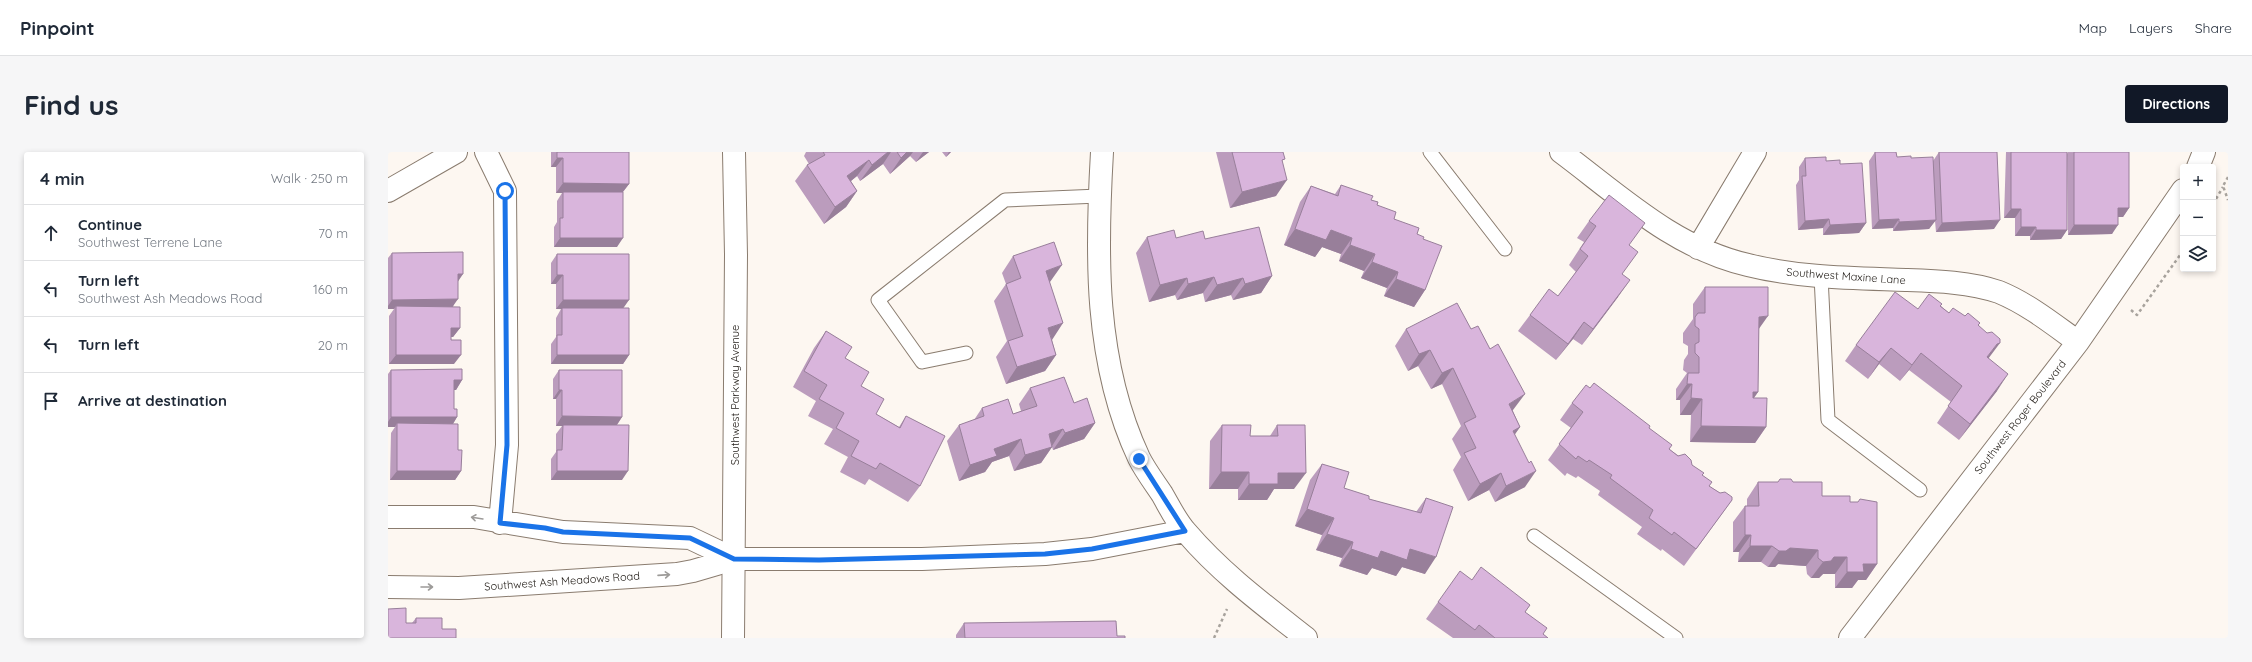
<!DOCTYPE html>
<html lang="en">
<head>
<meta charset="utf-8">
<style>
  :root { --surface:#fff; --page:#f6f6f7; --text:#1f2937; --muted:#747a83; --line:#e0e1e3; --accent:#111827 }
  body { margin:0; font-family:Quicksand,sans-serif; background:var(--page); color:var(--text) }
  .controls { position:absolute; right:12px; top:12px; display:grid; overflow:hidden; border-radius:4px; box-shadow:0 2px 6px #0003 }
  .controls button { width:36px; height:36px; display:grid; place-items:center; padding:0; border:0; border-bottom:1px solid var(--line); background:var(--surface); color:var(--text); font:20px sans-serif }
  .stop { position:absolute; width:12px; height:12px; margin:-9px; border:3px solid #1a73e8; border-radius:50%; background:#fff }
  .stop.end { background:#1a73e8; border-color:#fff; box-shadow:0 1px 4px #0008 }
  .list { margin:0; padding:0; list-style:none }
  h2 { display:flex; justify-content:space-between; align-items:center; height:52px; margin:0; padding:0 16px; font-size:17px }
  h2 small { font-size:13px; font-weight:400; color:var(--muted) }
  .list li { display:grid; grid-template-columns:26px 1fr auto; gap:12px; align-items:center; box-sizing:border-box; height:56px; padding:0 16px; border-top:1px solid var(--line) }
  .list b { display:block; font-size:15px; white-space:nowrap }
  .list p { margin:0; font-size:13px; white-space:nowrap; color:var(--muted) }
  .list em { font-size:13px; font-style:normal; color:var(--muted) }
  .icon { flex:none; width:22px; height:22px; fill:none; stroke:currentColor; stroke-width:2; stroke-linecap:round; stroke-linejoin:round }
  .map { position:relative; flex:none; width:1840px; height:486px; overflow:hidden; border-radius:4px }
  header { display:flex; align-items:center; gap:24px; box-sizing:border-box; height:56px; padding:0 20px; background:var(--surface); border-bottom:1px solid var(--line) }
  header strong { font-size:19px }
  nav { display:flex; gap:22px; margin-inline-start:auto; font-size:14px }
  .intro { display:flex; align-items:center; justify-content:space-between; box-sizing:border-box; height:96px; padding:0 24px }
  h1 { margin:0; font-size:28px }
  .button { padding:10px 18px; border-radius:4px; background:var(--accent); color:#fff; font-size:14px; font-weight:700 }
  main { display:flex; gap:24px; padding:0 24px }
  aside { flex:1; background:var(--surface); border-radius:4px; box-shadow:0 2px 6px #0003 }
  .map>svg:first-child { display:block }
</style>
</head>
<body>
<header>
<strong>Pinpoint</strong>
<nav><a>Map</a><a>Layers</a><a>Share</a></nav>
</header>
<div class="intro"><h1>Find us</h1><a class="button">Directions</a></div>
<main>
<aside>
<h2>4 min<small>Walk · 250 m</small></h2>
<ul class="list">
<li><svg class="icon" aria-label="ahead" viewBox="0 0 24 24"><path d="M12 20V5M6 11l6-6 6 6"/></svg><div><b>Continue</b><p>Southwest Terrene Lane</p></div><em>70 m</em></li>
<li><svg class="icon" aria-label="left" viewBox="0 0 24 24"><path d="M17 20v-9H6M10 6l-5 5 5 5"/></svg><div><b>Turn left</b><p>Southwest Ash Meadows Road</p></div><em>160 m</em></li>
<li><svg class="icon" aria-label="left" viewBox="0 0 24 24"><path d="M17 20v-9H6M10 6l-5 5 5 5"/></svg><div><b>Turn left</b></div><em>20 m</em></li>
<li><svg class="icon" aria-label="arrive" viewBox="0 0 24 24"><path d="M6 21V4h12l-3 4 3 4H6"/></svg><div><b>Arrive at destination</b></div></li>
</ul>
</aside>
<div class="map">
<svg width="1840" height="486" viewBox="0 0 1840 486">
  <rect width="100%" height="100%" fill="#fdf7f1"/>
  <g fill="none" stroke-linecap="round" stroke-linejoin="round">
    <defs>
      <path id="lane" d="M1042 0 1117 97
        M1433 124 1440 268 1532 338
        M578 201 534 210 490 148 617 48 711 44
        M1146 384 1288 486"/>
      <path id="street" d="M98 0 117 39 119 293 112 371
        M714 0C708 103 706 210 751 306 757 318 766 330 774 342 781 354 788 369 798 380 833 421 876 453 918 486
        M1173 0C1232 44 1286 96 1360 113 1412 126 1465 126 1518 128 1548 129 1582 130 1611 140 1640 152 1665 172 1690 190
        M1810 15 1816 0
        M0 39 68 0
        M1310 96 1367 0
        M0 365H86L175 380 302 386 346 407
        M0 435 71 436 289 422 305 419 346 407H534L657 402 704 397 797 379
        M1462 486 1690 190 1795 38"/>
      <path id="secondary" d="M345 486 348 103 346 0"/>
    </defs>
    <use href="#lane" stroke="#8a7c6f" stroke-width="15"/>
    <use href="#street" stroke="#8a7c6f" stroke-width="24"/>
    <use href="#secondary" stroke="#8a7c6f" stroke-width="24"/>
    <path stroke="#a8a39d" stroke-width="2.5" stroke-dasharray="3 3" stroke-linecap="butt" d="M1840 25 1835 34 1840 48
      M1825 52 1835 35
      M1743 158 1749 163 1795 99
      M826 486 839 457"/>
    <use href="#lane" stroke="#fff" stroke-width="13"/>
    <use href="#street" stroke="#fff" stroke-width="22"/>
    <use href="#secondary" stroke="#fff" stroke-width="22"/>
  </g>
  <path fill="#bb9cbd" d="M163 0H241V32L235 40 229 95H166V75L169 70V49L174 41H168V15H163Z
    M418 0H541L528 10 522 4 502 22 495 12 472 29 469 24 463 29 469 39 458 55 436 72 407 29 419 13 421 12 416 4Z
    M554 0H563L558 5Z
    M828 0H895L894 10 888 44 842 56Z
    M1487 0H1508L1509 5 1545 9 1551 0 1606 77 1548 80 1547 69 1541 77 1505 79V76L1484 77 1481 9Z
    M1618 0H1679V78L1673 87 1642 88V84H1627V66H1616Z
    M1680 0H1741V56L1735 65H1730L1724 82 1680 83 1679 2Z
    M1417 6 1438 9 1452 12 1478 71 1471 81 1435 83V76L1410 78 1408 33 1411 28V15Z
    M953 33 983 48 1006 67 1029 82 1035 87 1037 138 1026 155 996 144 999 136 973 126 976 119 951 109 953 102 934 95 927 105 896 93 912 50 923 34 947 42Z
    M1201 69 1241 93 1234 122 1230 145 1194 193 1185 187 1168 208 1130 179 1142 163 1170 144 1188 120 1181 113 1196 90 1189 86Z
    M759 85 817 87 884 124 873 141 845 148 843 143 817 150 815 141 789 148 787 143 761 150 748 101Z
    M4 101 70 130 65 155 72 176 65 185H63L66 212H1V164L6 157H0V106Z
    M169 102 235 156 241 203 235 212H163V192L168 185V166L173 157H168V132H163V111Z
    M625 104 662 130 664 188 668 203 657 219 618 232 608 205 619 189 606 149 618 132 614 121Z
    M1317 135 1371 177 1370 240 1366 246 1378 275 1367 291 1302 290 1303 263H1292V248H1288V237L1299 221 1295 218 1296 208 1300 202V194L1295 191V181L1305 167V152Z
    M1553 154 1561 161 1590 174 1601 207 1609 239 1571 288 1549 271 1563 250 1521 218 1512 229 1491 212 1480 227 1457 209 1468 193 1530 157Z
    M1018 177H1083L1125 258V259L1132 275 1126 283 1137 335 1107 350 1101 338 1080 349 1065 318 1073 305 1064 287 1073 274 1054 232 1043 237 1030 214 1020 219 1007 194Z
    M438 179 457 206 473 234 488 262 511 275 518 264 532 334 520 350 481 327 477 333 452 320 460 305 436 292 445 277 420 264 428 249 405 235 426 196Z
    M3 218 74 228 68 238H66V257L69 265 65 272 70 298 73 319 67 328H2L3 281 7 275H0V222Z
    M171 218 234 265 229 273 234 328H163V307L168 300V282L174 274H168V247H165V227Z
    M642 236 686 251 707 271 696 287 665 298 664 295 653 311 626 319 621 304 604 310 597 320 571 329 559 289 571 273 586 268 594 256 625 262 633 259 631 252Z
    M1184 251 1261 276 1281 297 1304 313 1314 323 1321 334 1332 341 1344 348 1296 414 1274 397 1273 399 1249 382 1254 375 1210 343 1212 339 1190 324 1188 326 1179 321 1177 324 1160 308 1183 276 1172 268Z
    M834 273 862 284H882L889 273 906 337H886L879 348H850V337H821L822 289Z
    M934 312 956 336 981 347 1028 360 1038 346 1037 422 1014 415 1008 424 984 416 979 423 951 414 954 406 928 398 934 383 907 374 922 328Z
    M1370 330H1405L1434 344 1462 350 1489 412 1478 428H1470L1464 436H1447V422H1435L1431 426H1423L1419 422 1418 414 1390 412 1387 415H1380L1373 410H1350L1351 400H1345V370L1357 354H1359V347Z
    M1084 428 1142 453 1137 460 1155 482 1160 486H1065L1038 467 1050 450Z
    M28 466 54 477 18 471H24Z
    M576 471 729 484 737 486H568V483Z"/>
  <path fill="#987f9a" d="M500 0H503L495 12 472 29 484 13Z
    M519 0H525L522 4 502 22 513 6Z
    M535 0H541L528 10Z
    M561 0H563L558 5Z
    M169 6H175L168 15H163Z
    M481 8 469 24 448 41 459 24Z
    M899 28 888 44 842 56 854 40Z
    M175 31 241 32 234 41H168Z
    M469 39 458 55 436 72 447 55Z
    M1730 56H1741L1735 65H1724Z
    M1623 57H1633L1627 66H1616Z
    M1441 67 1435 76 1410 78 1417 69Z
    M1511 67 1505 76 1484 77 1491 68Z
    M1548 68 1541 77 1505 79 1511 70Z
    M1612 68 1606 77 1548 80 1554 71Z
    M1478 71 1471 81 1435 83 1442 73Z
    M1686 73H1730L1724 82 1680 83Z
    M1633 75H1648L1642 84H1627Z
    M907 77 943 78 964 86 953 102 934 95 927 105 896 93Z
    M1648 78H1679L1673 87 1642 88Z
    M172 86H235L229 95H166Z
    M962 93 987 102 976 119 951 109Z
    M984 110 1010 120 999 136 973 126Z
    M674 113 662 130 647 135 658 119Z
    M70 122H75L69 131Z
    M169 123H175L168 132H163Z
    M884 124 873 141 845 148 857 132Z
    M826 125 815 141 789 148 800 132Z
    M799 126 787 143 761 150 772 133Z
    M855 126 843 143 817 150 829 133Z
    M1008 127 1037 138 1026 155 996 144Z
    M1242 128 1230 145 1194 193 1205 177Z
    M70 147 63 157 8 154 6 157H0V154L4 148Z
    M175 148H241L234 158 168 157Z
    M1380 164 1368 181 1371 165Z
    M1196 170 1185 187 1168 208 1180 192Z
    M675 171 664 188 660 176Z
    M63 176H72L65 185H56Z
    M1612 191 1600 207 1599 205 1609 192Z
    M1503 196 1491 212 1480 227 1491 210Z
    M1042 198 1030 214 1020 219 1031 202Z
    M1533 201 1521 218 1512 229Z
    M8 203H73L66 212H1Z
    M169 203H241L235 212H163Z
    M668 203 657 219 618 232 629 215Z
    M1065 216 1054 232 1043 237 1054 221Z
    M1620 222 1609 239 1571 288 1582 272Z
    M66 228H74L68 238H60Z
    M1299 232H1304L1292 248H1288Z
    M171 238H174L168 247H165Z
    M1365 240H1370L1358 257Z
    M1137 242 1125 258 1110 269 1121 252Z
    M1303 246 1314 247 1303 263H1292Z
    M174 264 234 265 228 274H168Z
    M3 265H69L63 275 9 271 7 275H0V270Z
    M707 271 696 287 665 298 677 281Z
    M1313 274 1378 275 1367 291 1302 290Z
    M1132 275 1121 291 1125 279Z
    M675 277 664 294 661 282Z
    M633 287 621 304 604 310 597 320 571 329 582 313 606 297Z
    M664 295 653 311 626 319 637 303Z
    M9 319H73L67 328H2Z
    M169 319H240L234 328H163Z
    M1148 319 1137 335 1107 350 1118 334Z
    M833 320H861L850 337H821Z
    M890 321H918L906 337H886L879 348H850L861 332Z
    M1113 321 1101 338 1080 349 1092 332Z
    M919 357 946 366 934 383 907 374Z
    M939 382 965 390 954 406 928 398Z
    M1357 383H1363L1351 400H1345Z
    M1362 394H1384L1373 410H1350Z
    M1402 396 1430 398 1418 414 1390 412 1387 415H1380L1391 399Z
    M963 397 993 399 1022 397 1048 405 1037 422 1014 415 1008 424 984 416 979 423 951 414Z
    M1446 405H1459L1447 422H1435L1431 426H1423L1435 410Z
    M1475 412H1489L1478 428H1470L1464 436H1447L1459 420Z"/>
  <path fill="#d9b5dc" stroke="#987f9a" d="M169 0H241V32L175 31V6H169Z
    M435 0H500L484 13 481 8 459 24 469 39 447 55 419 13 437 3Z
    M509 0H519L513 6Z
    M844 0H895L897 7 894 8 899 28 854 40Z
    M1487 0H1508L1509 5 1523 4V6L1545 5 1548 68 1511 70V67L1491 68Z
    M1551 0H1609L1612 68 1554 71Z
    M1623 0H1679V78H1648V75H1633V57H1623Z
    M1686 0H1741V56H1730V73H1686Z
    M1438 5V9L1452 8V12L1474 11 1478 71 1442 73 1441 67 1417 69 1414 24H1418L1417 6Z
    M953 33 985 44 983 48 990 50 989 53 1008 60 1006 67 1031 76 1029 82 1036 85 1035 87 1054 94 1037 138 1008 127 1010 120 984 110 987 102 962 93 964 86 943 78 938 88 907 77 923 34 950 44Z
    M175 40H235V86H172V66H175Z
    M1221 43 1257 71 1241 93 1250 100 1234 122 1242 128 1205 177 1196 170 1180 192 1142 163 1161 137 1170 144 1200 104 1192 97 1208 74 1201 69Z
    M871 75 884 124 857 132 855 126 829 133 826 125 800 132 799 126 772 133 759 85 786 78 788 86 815 79 817 87Z
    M666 90 674 113 658 119 675 171 660 176 668 203 629 215 620 189 635 184 618 132 633 126 625 104Z
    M75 100V122H70V147L4 148V101Z
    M169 102H241V148H175V123H169Z
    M1317 135H1380V164L1371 165 1370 240H1365V246H1379L1378 275 1313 274 1314 247 1303 246 1304 232H1299L1300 221H1311V205L1307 201V192L1311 190V177L1307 174V165L1310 161H1317Z
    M1507 140 1530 157 1541 142 1554 152 1552 154 1561 161 1565 156 1577 164 1580 161 1592 171 1590 173 1599 181 1604 180 1612 187V191L1609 192 1599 205 1620 222 1582 272 1560 254 1574 234 1533 201 1524 213 1503 196 1491 210 1468 193Z
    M1069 151 1083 177 1090 174 1102 197 1110 192 1137 242 1121 252 1132 275 1125 279 1141 311 1143 309 1148 319 1118 334 1113 321 1092 332 1076 301 1088 296 1076 271 1088 265 1065 216 1054 221 1042 198 1031 202 1018 177Z
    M8 154 72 155V176H63V188H73V203H8Z
    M174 156H241V203H169V183H174Z
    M438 179 464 195 457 206 481 220 473 234 496 247 488 262 512 276 518 264 557 284 532 334 492 311 488 317 463 304 471 289 448 276 456 261 431 247 439 233 416 219Z
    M74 217V228H66V257H69V265H3V218Z
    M171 218H234V265L174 264V238H171Z
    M676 225 686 251 699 246 707 271 677 281 675 277 661 282 664 295 637 303 633 287 606 297 609 304 582 313 571 273 596 264 594 256 620 247 625 262 649 254 642 236Z
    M1206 231 1262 274 1261 276 1284 293 1281 297 1290 304 1297 302 1303 308 1304 313 1316 321 1314 323 1324 330 1321 334 1332 341 1337 340 1344 345V348L1308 397 1286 380 1284 383 1261 366 1265 358 1222 326 1224 323 1201 308 1199 310 1190 304 1188 307 1171 292 1195 260 1184 251 1198 233 1202 236Z
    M9 271 70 272V298H74L73 319H9Z
    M175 273H241L240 319H169V298H174Z
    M834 273H863L862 284H890L889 273H917L918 321H890V332H861V320H833Z
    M934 312 961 320 956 336 981 344V347L1033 361 1038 346 1065 355 1048 405 1022 397 1019 408 993 399 990 406 963 397 965 390 939 382 946 366 919 357Z
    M1392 327H1403L1405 330H1434V344H1462V350H1470L1472 347 1489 350V412H1475L1476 420H1459V405H1446L1443 409 1435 410 1430 406V398L1402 396 1398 399H1391L1384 394H1362L1363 383H1357V354H1371L1370 330H1390Z
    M1093 415 1142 453 1137 460 1159 476 1155 482 1160 486H1107L1091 473 1087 478 1050 450 1072 419 1084 428Z
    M18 456V471H28V466H54V477H68V486H0V457Z
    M728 469 729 484H737V486H577L576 471Z"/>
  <defs><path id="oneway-shaft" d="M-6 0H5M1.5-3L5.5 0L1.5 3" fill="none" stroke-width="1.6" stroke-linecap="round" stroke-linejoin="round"/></defs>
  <g stroke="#9d9b99">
    <use href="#oneway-shaft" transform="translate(89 366) rotate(-171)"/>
    <use href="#oneway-shaft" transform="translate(276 423) rotate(-4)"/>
    <use href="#oneway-shaft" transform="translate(39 435)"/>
  </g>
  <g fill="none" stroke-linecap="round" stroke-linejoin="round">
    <path stroke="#1a73e8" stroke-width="5" d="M117 39 119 293 112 371 157 376 175 380 302 386 346 407 431 408 657 402 704 397 797 379 751 307"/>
  </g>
  <g text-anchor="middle" stroke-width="3" stroke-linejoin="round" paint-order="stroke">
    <g font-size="11" fill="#26211c" stroke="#fff">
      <text transform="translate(1458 124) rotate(4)" y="4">Southwest Maxine Lane</text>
      <text transform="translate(347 243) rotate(-90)" y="4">Southwest Parkway Avenue</text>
      <text transform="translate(1632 265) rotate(-52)" y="4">Southwest Roger Boulevard</text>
      <text transform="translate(174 429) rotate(-4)" y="4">Southwest Ash Meadows Road</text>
    </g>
  </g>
</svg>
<div class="controls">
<button>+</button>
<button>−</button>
<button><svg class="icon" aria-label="layers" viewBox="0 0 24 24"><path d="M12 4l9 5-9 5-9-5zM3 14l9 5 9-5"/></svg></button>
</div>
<div class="stop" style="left:117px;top:39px"></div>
<div class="stop end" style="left:751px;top:307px"></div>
</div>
</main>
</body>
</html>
